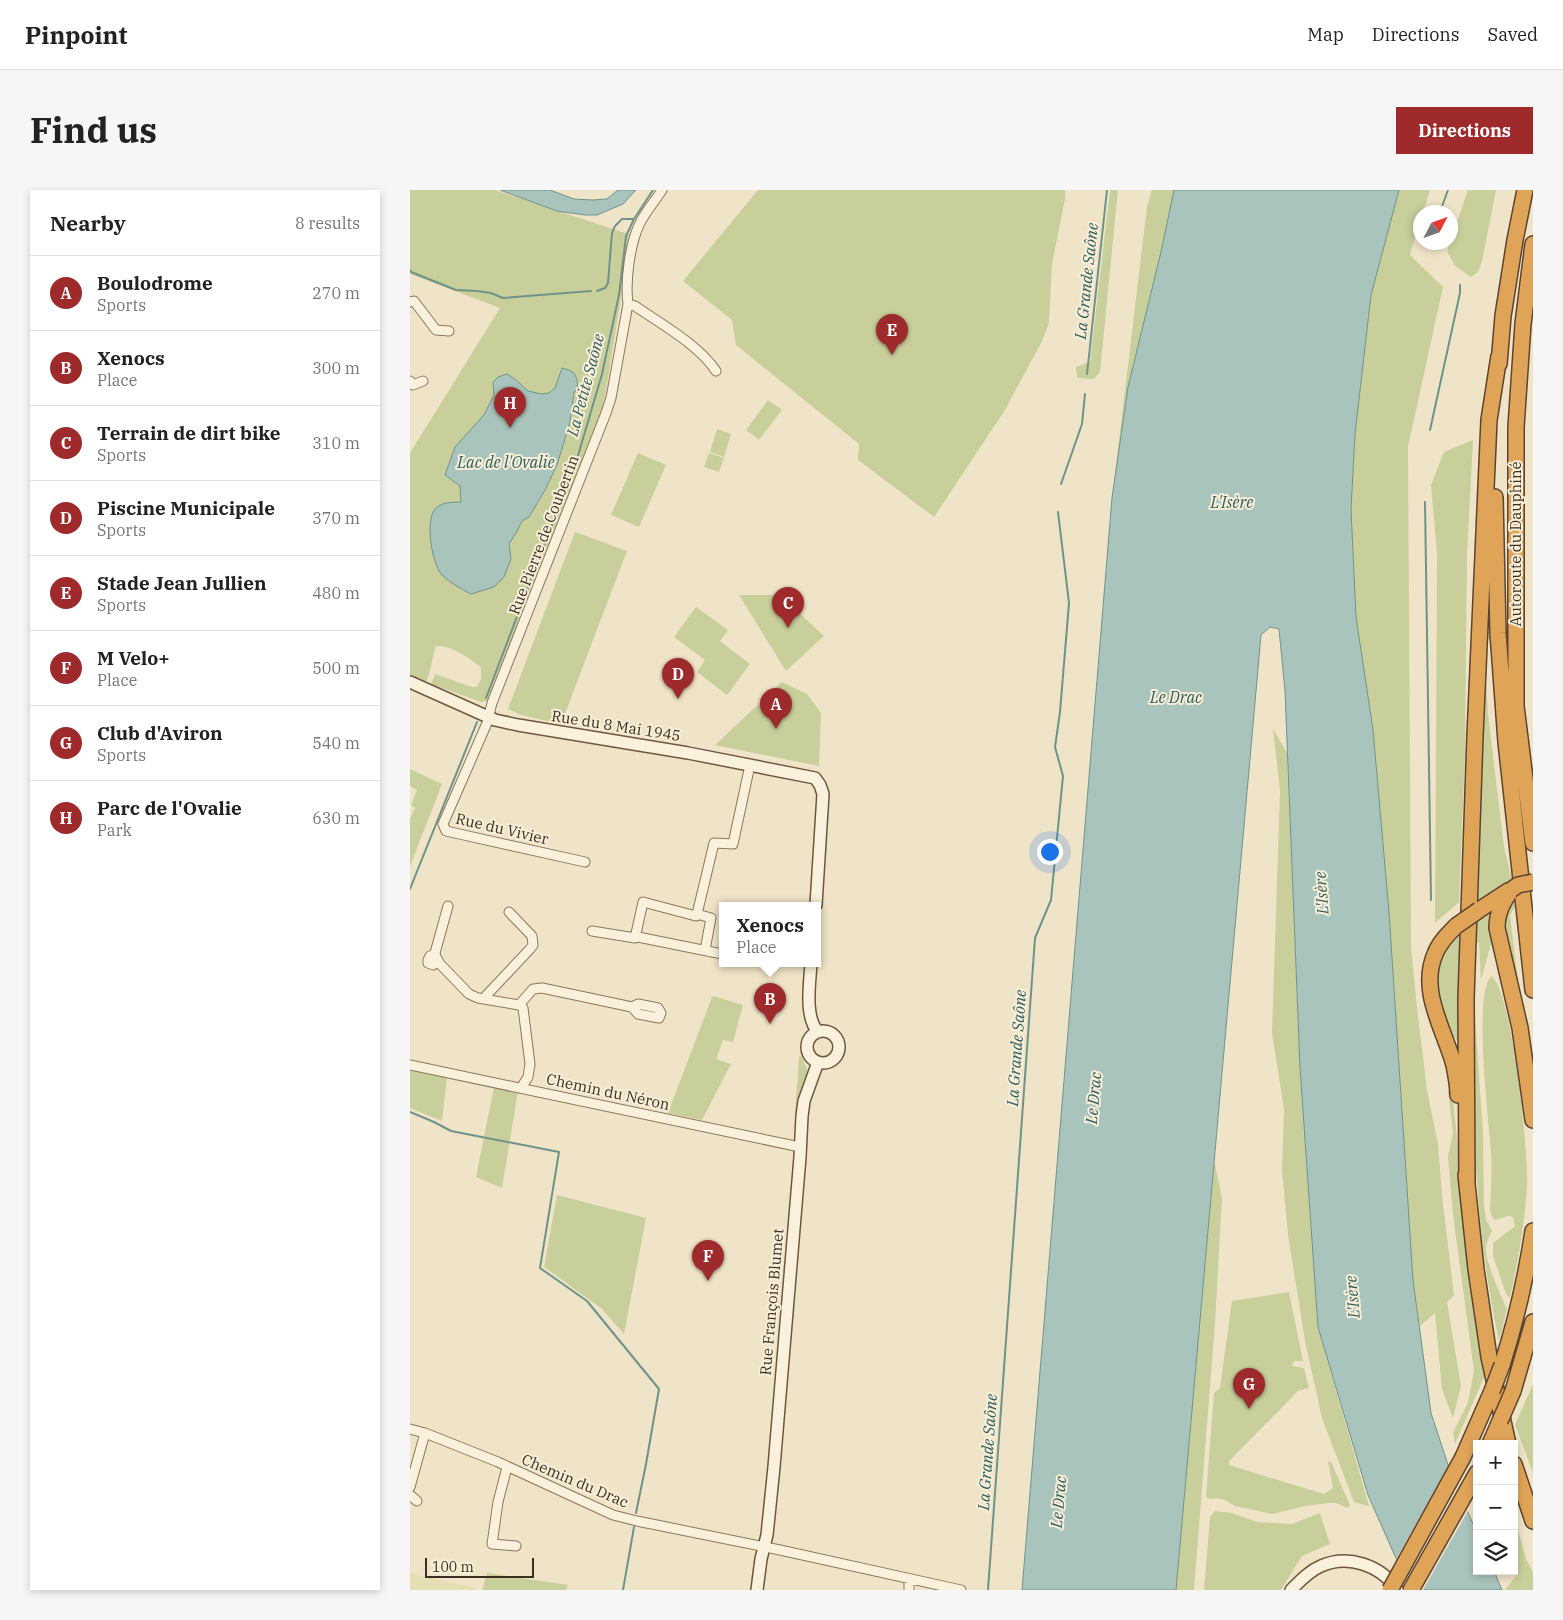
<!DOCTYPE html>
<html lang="en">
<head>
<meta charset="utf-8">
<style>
  :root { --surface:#fff; --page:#f6f6f6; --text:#222; --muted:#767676; --line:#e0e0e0; --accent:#9e2a2b }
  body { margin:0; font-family:"IBM Plex Serif",serif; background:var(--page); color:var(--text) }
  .controls { position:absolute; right:15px; bottom:15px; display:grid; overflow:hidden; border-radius:0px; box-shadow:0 2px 8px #0003 }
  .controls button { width:45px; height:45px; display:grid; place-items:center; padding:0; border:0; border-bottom:1px solid var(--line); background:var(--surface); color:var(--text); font:25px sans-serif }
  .compass { position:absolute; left:1003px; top:15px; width:45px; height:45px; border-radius:50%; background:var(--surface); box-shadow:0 2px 8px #0003; rotate:49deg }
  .scale { position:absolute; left:15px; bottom:12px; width:109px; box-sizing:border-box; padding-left:5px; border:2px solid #3d2e20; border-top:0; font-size:14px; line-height:18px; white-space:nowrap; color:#3d2e20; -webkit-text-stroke:4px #f7eed8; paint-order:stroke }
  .you { position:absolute; left:639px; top:661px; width:18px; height:18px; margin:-12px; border:4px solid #fff; border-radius:50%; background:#1a73e8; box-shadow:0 0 0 8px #1a73e833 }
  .badge { display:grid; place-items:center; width:32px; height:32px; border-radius:50%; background:var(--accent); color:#fff; font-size:16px; font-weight:700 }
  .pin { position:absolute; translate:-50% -41px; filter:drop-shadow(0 1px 2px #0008) }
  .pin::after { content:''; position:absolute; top:26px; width:18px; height:15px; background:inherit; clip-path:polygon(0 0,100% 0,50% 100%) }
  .popup { position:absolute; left:309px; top:712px; width:102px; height:65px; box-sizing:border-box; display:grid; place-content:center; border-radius:0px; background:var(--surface); filter:drop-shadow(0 1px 4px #0005); font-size:16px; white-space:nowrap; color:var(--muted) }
  .popup b { font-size:19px; color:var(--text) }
  .popup::after { content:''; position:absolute; left:50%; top:100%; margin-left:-10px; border:10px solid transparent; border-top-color:var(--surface) }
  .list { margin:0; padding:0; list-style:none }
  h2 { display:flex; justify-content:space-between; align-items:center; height:65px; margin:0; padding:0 20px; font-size:21px }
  h2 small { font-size:16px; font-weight:400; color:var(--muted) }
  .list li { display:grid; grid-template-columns:32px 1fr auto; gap:15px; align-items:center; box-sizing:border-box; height:75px; padding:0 20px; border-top:1px solid var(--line) }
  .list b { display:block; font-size:19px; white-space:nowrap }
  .list p { margin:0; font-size:16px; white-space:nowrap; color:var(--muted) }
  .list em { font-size:16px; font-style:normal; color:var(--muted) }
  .icon { flex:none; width:28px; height:28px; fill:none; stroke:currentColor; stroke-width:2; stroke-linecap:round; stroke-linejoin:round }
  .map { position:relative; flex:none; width:1123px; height:1400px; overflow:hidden; border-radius:0px }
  header { display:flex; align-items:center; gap:30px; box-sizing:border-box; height:70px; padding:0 25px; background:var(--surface); border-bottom:1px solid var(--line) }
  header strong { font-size:24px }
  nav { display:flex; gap:28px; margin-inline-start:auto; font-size:18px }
  .intro { display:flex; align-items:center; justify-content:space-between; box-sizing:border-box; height:120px; padding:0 30px }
  h1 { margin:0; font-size:35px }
  .button { padding:12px 22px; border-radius:0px; background:var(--accent); color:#fff; font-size:18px; font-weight:700 }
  main { display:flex; gap:30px; padding:0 30px }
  aside { flex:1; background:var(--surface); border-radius:0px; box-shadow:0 2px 8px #0003 }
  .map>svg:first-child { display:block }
</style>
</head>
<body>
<header>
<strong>Pinpoint</strong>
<nav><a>Map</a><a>Directions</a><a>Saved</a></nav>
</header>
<div class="intro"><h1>Find us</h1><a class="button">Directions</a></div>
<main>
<aside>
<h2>Nearby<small>8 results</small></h2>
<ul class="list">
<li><span class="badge">A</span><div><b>Boulodrome</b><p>Sports</p></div><em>270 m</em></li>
<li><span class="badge">B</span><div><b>Xenocs</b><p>Place</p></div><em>300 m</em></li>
<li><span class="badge">C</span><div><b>Terrain de dirt bike</b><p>Sports</p></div><em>310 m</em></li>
<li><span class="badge">D</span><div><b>Piscine Municipale</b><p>Sports</p></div><em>370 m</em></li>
<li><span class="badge">E</span><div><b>Stade Jean Jullien</b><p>Sports</p></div><em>480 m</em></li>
<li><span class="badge">F</span><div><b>M Velo+</b><p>Place</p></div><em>500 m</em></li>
<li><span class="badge">G</span><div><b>Club d'Aviron</b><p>Sports</p></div><em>540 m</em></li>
<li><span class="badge">H</span><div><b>Parc de l'Ovalie</b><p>Park</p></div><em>630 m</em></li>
</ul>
</aside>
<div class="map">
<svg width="1123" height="1400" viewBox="0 0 1123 1400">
  <rect width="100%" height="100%" fill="#f0e4c8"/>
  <path fill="#e6deb5" d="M0 1383 66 1398V1400H0Z"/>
  <path fill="#c9cf9b" d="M0 0H85L221 45 194 214 88 490 80 510 71 512 21 494 25 484 62 497H67L71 489V477C59 468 41 455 26 456 22 468 21 481 16 492L0 484V263L90 118 0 84Z
    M348 0H655V9L642 74 639 133 632 151 595 220 524 327 448 270 449 254 326 155 322 130 273 91Z
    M700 0H708L690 182 684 189 667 188 666 177 680 172Z
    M742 0H772L700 325 737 17Z
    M989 0H1020L1013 22H1011L1010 30 1000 65 1033 97 998 257 1001 756 1007 818 1017 900 1028 954 1032 1005 1044 1105 1037 1112 1051 1196 1043 1228 1032 1199 1025 1123 1010 1136 1003 1090 979 722 963 540 946 427 941 319 945 244 961 105Z
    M1058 0H1086L1072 71 1068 82 1061 87 1045 76 1037 61Z
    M358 210 372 220 349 250 336 240Z
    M307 239 321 244 314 267 300 262Z
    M1063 250 1057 364 1055 565 1049 712 1025 733 1027 364 1021 295 1034 262Z
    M228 263 256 275 229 337 201 325Z
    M299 263 314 268 309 282 294 277Z
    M165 342 217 361 151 534 111 525 98 519Z
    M329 405H370L414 446 376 481Z
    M1077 412 1081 448 1077 450 1076 490 1078 524 1094 657 1102 690 1064 715Z
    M286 417 318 440 310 451 340 474 317 505 287 482 295 470 264 447Z
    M372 492 397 504 411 523 409 576 305 555Z
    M863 539 877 563 890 877 908 1137 959 1316 944 1312 912 1228 895 1151 878 1045 872 980 874 919 862 843 870 601Z
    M0 579 32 594 0 676V629L5 618 1 615 7 600 0 596Z
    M1104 706 1105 717 1100 725 1111 818 1094 751 1092 722Z
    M1083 716 1080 733 1082 750 1071 790 1069 753 1064 751V729Z
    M1049 746V854L1031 827 1024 789 1029 769Z
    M1081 786C1102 798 1119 967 1117 995 1115 1034 1108 1070 1100 1108L1096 1104 1083 1066V1053L1105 1036 1103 1027 1098 1026 1085 1030 1082 1027 1080 1020C1081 1001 1082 981 1081 962 1079 932 1063 806 1081 786Z
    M303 806 333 815 323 852 313 850 306 869 321 874 292 930 258 923 302 807Z
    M1064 814 1073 942 1074 1015 1076 1030 1082 1041C1079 1047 1076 1052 1076 1059 1076 1073 1091 1106 1097 1119L1089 1151C1065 1040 1061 927 1064 814Z
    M389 866H391L398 881 385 925Z
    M0 879 37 887 32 931 0 918Z
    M84 897 108 901 92 998 66 987Z
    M1042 900 1049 968 1056 1068 1078 1178 1045 1254 1043 1243 1058 1212 1064 1181 1043 1025 1038 966 1043 943 1038 901Z
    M804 969 812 1008 805 1133 784 1400H766Z
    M147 1005 236 1028 214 1144 191 1118 134 1077Z
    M879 1102 893 1171H884L882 1176 894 1178 899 1198 888 1201 819 1271V1275L914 1304 923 1298 918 1271 921 1272 940 1315 938 1318 926 1313H918L895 1316 862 1324 825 1316 815 1310 807 1308 803 1309 797 1308 796 1306 804 1203 810 1198 822 1111Z
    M1123 1194V1283L1105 1235Z
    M805 1321 822 1323 847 1332 882 1334 910 1323 920 1354 892 1366 871 1400H794L800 1327Z
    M1104 1325 1116 1369 1123 1382V1400H1095L1108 1383 1100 1385 1098 1381H1104V1371L1108 1368 1104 1346Z
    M77 1383 158 1395 156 1400H72Z"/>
  <path fill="#a9c4bc" stroke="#6f938a" d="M90 0H140L164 9 183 10 197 9 208 0H226L213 14 187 25H175L147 21Z
    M764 0H989L961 105 945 244 941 319 946 427 963 540 979 722 1003 1090 1021 1223 1040 1281 1067 1343V1381H1084L1092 1400H1000L958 1305 908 1137 890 877 875 501 869 439 860 437 851 445 766 1400H612L702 308 718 197 751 62Z
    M152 178C167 182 166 184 168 199L164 202 160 232 147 275 135 300 119 327 112 331 106 343 99 354 101 369 94 387 84 397 61 404C52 399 40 393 32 385 22 374 14 329 26 318 34 311 41 313 51 312L50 296 35 285 45 257 74 225 84 205 83 192 88 187 97 184 106 190 118 201 131 204 139 203 145 198Z"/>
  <path fill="#f0e4c8" d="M1040 1273 1059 1319 1013 1400H998L985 1371Z"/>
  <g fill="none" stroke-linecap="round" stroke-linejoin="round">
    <path stroke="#6f938a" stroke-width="2" d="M1030 22 1038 0
      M1022 52V53
      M0 80 1 82 46 100 67 101 81 103 93 108 181 101
      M187 101 195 98 198 93 202 43 205 36 212 29H224
      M677 184 697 0
      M1020 240 1050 103V95
      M651 294 672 234 675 204
      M1015 312 1021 710
      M76 508 167 269 192 184 209 105 216 46 224 29 243 0
      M0 699 67 532
      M0 922 24 932 41 941 149 962 130 1078 177 1111 249 1199 236 1274 226 1323
      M213 1400 224 1337
      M578 1400 625 748 641 710 653 586 645 557 650 522 659 413 648 322"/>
    <defs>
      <path id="street" d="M0 112 4 111 26 140 39 141
        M218 114 225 116C251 134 289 155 306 181
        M0 191 3 195 13 191
        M175 672 36 641 33 634 77 533 82 513 196 223 201 208 218 114C215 91 220 53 230 33 236 21 245 11 252 0
        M38 716 25 763 26 767 30 774 59 804 68 808 109 815 113 818 120 874 118 887 111 898
        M182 741 225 748 228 747 312 764
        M225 748 233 712 286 726 287 724
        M295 760 301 728 287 724 304 653 323 654 340 575
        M25 764 20 766 18 770V773L23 775 28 772
        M73 809 120 759 123 755 122 746 99 722
        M109 815 123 799 132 798 222 817 228 824 249 828 251 823 248 818 228 814 222 817
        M0 875 390 957
        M0 1239 15 1243 88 1272 203 1325 227 1331 370 1360 551 1400
        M97 1277 88 1312 82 1354 106 1356
        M0 1297 15 1243
        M0 1305 7 1311
        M499 1400V1389"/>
      <path id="secondary" d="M0 492 85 530 108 535 278 563 405 588 410 595 413 604 406 715
        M401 773C400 793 394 826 408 842
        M397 857a16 16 0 1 1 32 0a16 16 0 1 1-32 0Z
        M347 1400 351 1369 357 1345 364 1277 390 967 392 926 394 911 408 872
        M881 1400C890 1391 899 1381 911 1376 938 1364 970 1375 987 1399"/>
      <path id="highway" d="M1123 54 1113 134 1106 237V516L1123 653
        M1089 174 1093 126 1105 50 1115 0
        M1085 307 1088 443 1096 552 1123 800
        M1101 700C1093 712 1087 722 1087 738L1110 838 1123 930
        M1069 720 1098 701
        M1046 736C1038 744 1029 753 1025 764 1009 801 1034 839 1044 875 1046 885 1048 895 1048 905
        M1056 985 1066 1079 1079 1167 1098 1254
        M1057 994 1056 809 1065 546 1079 230 1089 166
        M1092 1175C1106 1131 1116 1087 1123 1041
        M1103 1201 1123 1132
        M1080 1254 1090 1231
        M1053 1267 1082 1201
        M1104 1274 1123 1331
        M1001 1400 1067 1283"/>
    </defs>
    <use href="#street" stroke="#8d765c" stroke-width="11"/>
    <use href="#secondary" stroke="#6f573f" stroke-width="14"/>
    <use href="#highway" stroke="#5b4430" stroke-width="18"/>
    <use href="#street" stroke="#faf1dc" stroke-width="9"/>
    <use href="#secondary" stroke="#faf1dc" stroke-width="11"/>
    <use href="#highway" stroke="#e0a458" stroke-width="15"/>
    <defs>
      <path id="highway-bridge" d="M1101 700 1108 695 1123 692
        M1046 736 1069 720
        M1082 1201 1092 1175
        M1090 1231 1103 1201
        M980 1400 1053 1267"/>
    </defs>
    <use href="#highway-bridge" stroke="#5b4430" stroke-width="18" stroke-linecap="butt"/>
    <use href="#highway-bridge" stroke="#e0a458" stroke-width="15"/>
  </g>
  <g text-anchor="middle" stroke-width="4" stroke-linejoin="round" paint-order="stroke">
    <g font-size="15" fill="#3d2e20" stroke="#f7eed8">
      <text transform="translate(134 345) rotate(-69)" y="5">Rue Pierre de Coubertin</text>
      <text transform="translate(1106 354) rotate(-90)" y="5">Autoroute du Dauphiné</text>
      <text transform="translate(206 536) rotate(9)" y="5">Rue du 8 Mai 1945</text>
      <text transform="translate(92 639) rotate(13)" y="5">Rue du Vivier</text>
      <text transform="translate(198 902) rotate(12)" y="5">Chemin du Néron</text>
      <text transform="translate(362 1112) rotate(-85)" y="5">Rue François Blumet</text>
      <text transform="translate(165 1291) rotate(23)" y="5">Chemin du Drac</text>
    </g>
    <g font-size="16" font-style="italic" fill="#2f5d5a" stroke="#f7eed8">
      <text transform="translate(676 91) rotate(-84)" y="6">La Grande Saône</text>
      <text transform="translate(175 195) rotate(-75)" y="6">La Petite Saône</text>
      <text x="96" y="278">Lac de l'Ovalie</text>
      <text x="822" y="318">L'Isère</text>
      <text x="766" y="513">Le Drac</text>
      <text transform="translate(911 703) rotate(-94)" y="6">L'Isère</text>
      <text transform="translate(606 858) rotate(-86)" y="6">La Grande Saône</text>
      <text transform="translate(683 908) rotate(-85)" y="6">Le Drac</text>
      <text transform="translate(942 1107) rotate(-95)" y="6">L'Isère</text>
      <text transform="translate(577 1262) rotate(-86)" y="6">La Grande Saône</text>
      <text transform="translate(648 1312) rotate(-85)" y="6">Le Drac</text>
    </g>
  </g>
</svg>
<div class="controls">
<button>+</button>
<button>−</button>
<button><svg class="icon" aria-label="layers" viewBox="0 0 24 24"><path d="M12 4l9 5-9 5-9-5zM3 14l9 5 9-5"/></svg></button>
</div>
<svg class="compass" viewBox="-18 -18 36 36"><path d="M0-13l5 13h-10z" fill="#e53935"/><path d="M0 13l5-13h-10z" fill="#767676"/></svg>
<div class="scale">100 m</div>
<div class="you"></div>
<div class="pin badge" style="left:366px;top:539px">A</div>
<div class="pin badge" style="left:360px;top:834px">B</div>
<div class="popup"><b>Xenocs</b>Place</div>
<div class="pin badge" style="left:378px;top:438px">C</div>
<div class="pin badge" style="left:268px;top:509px">D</div>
<div class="pin badge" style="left:482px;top:165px">E</div>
<div class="pin badge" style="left:298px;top:1091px">F</div>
<div class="pin badge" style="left:839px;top:1219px">G</div>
<div class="pin badge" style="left:100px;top:238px">H</div>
</div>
</main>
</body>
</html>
